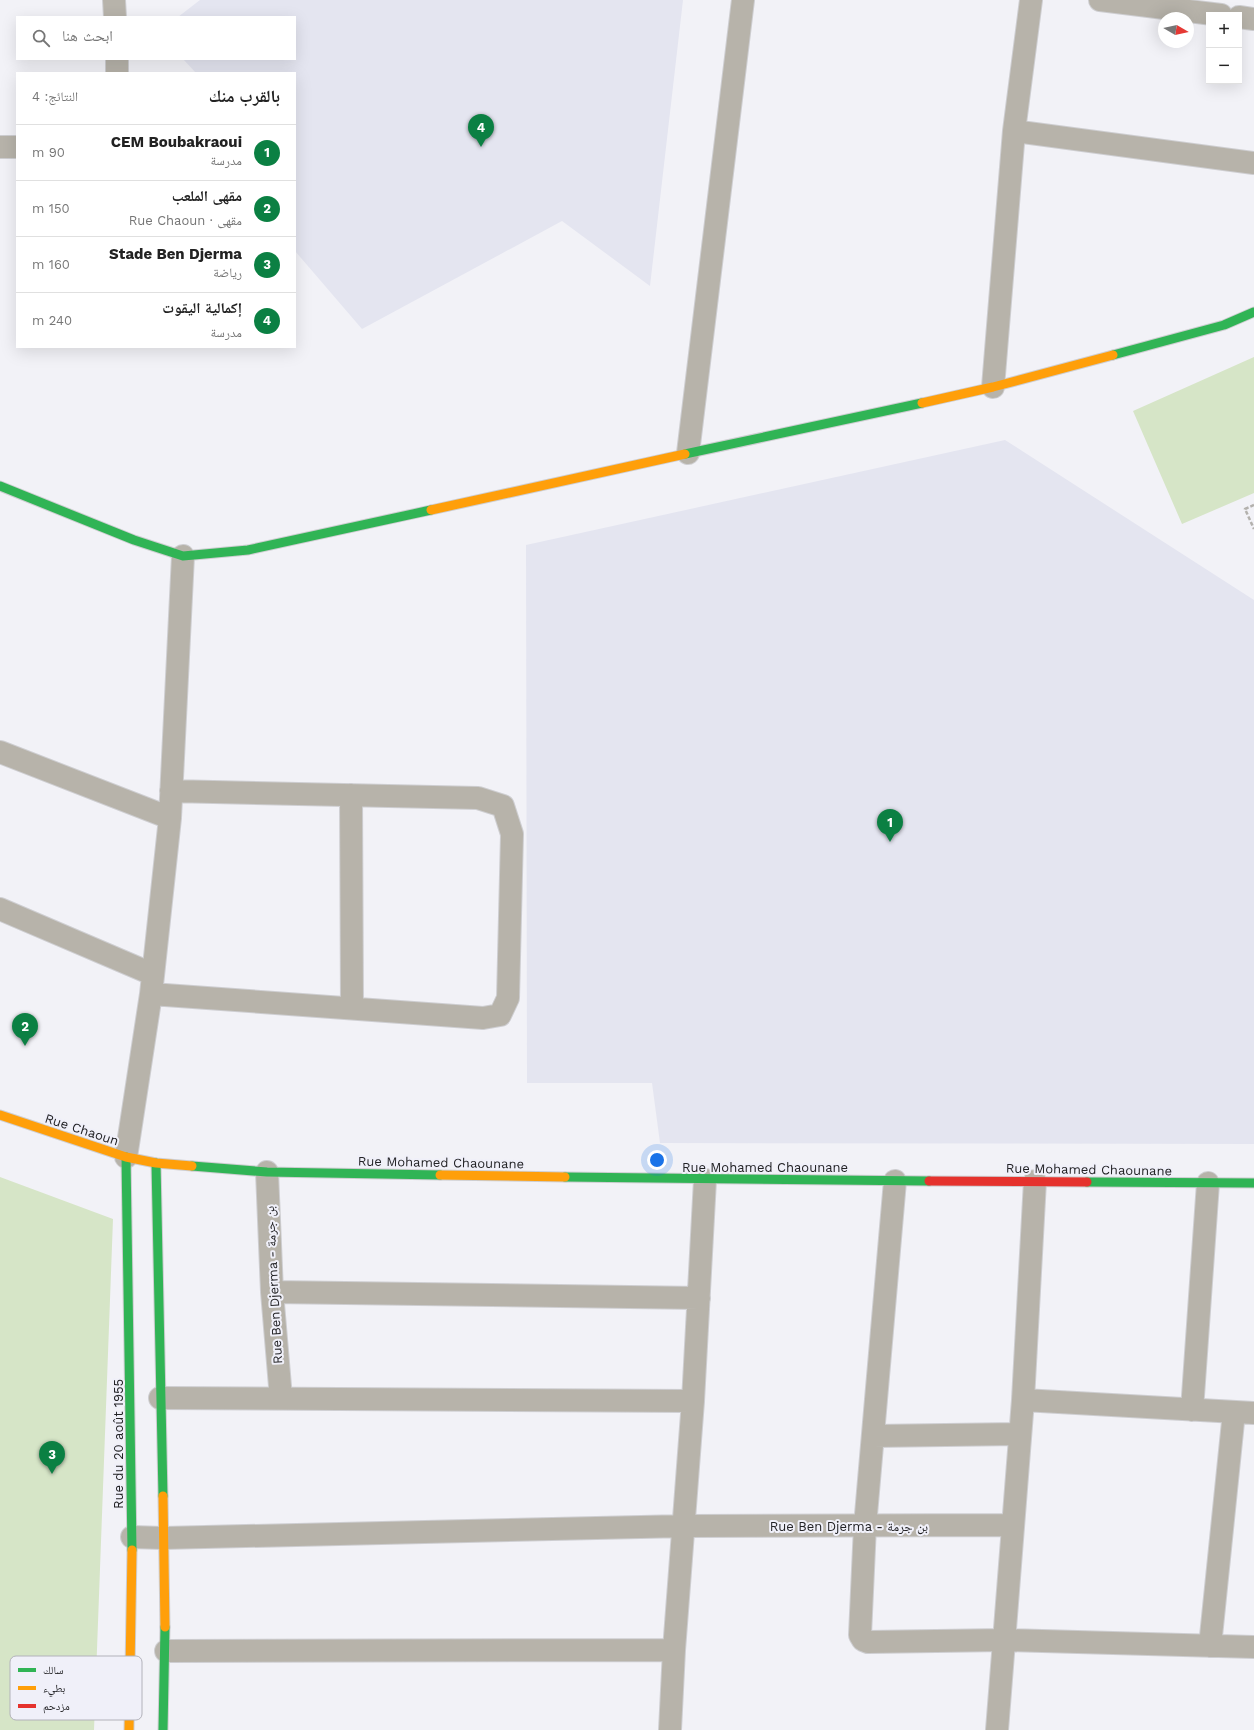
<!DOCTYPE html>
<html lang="ar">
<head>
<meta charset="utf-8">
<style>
  :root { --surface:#fff; --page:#f2f2f2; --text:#222; --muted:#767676; --line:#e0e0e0; --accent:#0b8043 }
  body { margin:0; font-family:"Work Sans","Noto Naskh Arabic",sans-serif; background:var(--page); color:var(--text); direction:rtl }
  .controls { position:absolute; right:12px; top:12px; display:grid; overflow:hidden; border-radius:0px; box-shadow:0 4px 16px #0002 }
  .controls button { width:36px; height:36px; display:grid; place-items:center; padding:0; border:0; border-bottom:1px solid var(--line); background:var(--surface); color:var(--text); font:20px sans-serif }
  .compass { position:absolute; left:1158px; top:12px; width:36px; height:36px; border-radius:50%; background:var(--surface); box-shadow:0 4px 16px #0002; rotate:99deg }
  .you { position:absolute; left:657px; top:1160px; width:14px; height:14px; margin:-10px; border:3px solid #fff; border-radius:50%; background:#1a73e8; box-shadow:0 0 0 6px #1a73e833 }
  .badge { display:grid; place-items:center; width:26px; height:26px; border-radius:50%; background:var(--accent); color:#fff; font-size:13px; font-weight:700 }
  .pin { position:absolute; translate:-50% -33px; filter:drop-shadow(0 1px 2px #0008) }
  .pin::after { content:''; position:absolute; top:21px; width:14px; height:12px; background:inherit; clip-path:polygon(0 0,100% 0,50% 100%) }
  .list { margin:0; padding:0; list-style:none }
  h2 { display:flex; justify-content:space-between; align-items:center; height:52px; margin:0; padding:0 16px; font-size:17px }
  h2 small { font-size:13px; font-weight:400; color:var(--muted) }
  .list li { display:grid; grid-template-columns:26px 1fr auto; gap:12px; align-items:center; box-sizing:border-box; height:56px; padding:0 16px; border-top:1px solid var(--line) }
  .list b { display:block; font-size:15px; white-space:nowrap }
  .list p { margin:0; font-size:13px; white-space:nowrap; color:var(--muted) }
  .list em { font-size:13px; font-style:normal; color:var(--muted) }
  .icon { flex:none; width:22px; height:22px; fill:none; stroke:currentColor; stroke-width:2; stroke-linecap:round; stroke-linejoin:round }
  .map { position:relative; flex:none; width:1254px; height:1730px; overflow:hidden; direction:ltr }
  .search { position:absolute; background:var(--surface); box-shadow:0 4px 16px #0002; left:16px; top:16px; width:280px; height:44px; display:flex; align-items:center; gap:10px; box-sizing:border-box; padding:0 14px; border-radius:0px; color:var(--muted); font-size:15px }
  .panel { position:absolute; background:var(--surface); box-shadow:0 4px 16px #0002; left:16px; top:72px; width:280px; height:276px; border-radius:0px; direction:rtl }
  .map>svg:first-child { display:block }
</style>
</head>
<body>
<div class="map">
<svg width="1254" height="1730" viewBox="0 0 1254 1730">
  <rect width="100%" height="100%" fill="#f2f2f7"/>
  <path fill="#e4e5f0" d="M200 0H683L650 286 562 221 362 329 295 251V73H196L183 59H295V17H178Z
    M1005 440 1254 600V1144L660 1143 652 1083H527L526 545Z"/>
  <path fill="#d6e5c7" d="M1254 357V493L1182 524 1133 411Z
    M0 1177 113 1219 94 1730H0Z"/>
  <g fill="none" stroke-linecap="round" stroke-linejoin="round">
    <defs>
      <path id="street" d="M114 0 115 17
        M1100 0 1221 15
        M1239 17 1254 19
        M117 59V73
        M1014 131 1254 163
        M0 147H17
        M993 387 1014 131 1031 0
        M688 453 743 0
        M0 752 170 818
        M351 795 352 1008
        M0 909 152 974
        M151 994 483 1018 500 1015 508 998 512 834 503 806 478 798 171 791
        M126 1157 151 994 170 818 183 556
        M267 1172 272 1292 281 1398
        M895 1181 865 1526 860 1635 863 1640 868 1642 1004 1640 1254 1647
        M272 1292 699 1298
        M160 1398 693 1401
        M1023 1400 1254 1413
        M1192 1410 1208 1183
        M873 1436 1020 1434
        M132 1537 163 1538 685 1526 1013 1525
        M1210 1646 1234 1412
        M166 1651 674 1650
        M670 1730 674 1650 693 1401 705 1180
        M997 1730 1023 1400 1035 1181"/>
      <path id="fast" d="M1113 355 1224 325 1254 312
        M685 454 922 403
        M0 486 134 540 183 556 248 550 431 510
        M126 1157 132 1550
        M156 1163 163 1496
        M192 1166 267 1172 440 1175
        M565 1177 929 1181
        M1087 1182 1254 1183
        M163 1730 165 1627"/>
      <path id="slow" d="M922 403 993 387 1113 355
        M431 510 685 454
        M0 1115 126 1157 156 1163 192 1166
        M440 1175 565 1177
        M163 1496 165 1627
        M129 1730 132 1550"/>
      <path id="jam" d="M929 1181 1087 1182"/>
    </defs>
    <use href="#street" stroke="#ceced1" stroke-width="24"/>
    <use href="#fast" stroke="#ceced1" stroke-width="11"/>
    <use href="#slow" stroke="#ceced1" stroke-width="11"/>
    <use href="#jam" stroke="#ceced1" stroke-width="11"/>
    <path stroke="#b3b1ad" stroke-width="2.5" stroke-dasharray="4 2" stroke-linecap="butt" d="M1254 505 1245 509 1254 529"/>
    <use href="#street" stroke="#b7b3aa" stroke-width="22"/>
    <use href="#fast" stroke="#30b455" stroke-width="9"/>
    <use href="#slow" stroke="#ff9f0a" stroke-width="9"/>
    <use href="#jam" stroke="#e5322d" stroke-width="9"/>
  </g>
  <g text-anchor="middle" stroke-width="4" stroke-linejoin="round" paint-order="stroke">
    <g font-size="13" fill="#232326" stroke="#f0f0f9">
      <text transform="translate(82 1129) rotate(18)" y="5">Rue Chaoun</text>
      <text transform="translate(441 1162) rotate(1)" y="5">Rue Mohamed Chaounane</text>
      <text x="765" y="1172">Rue Mohamed Chaounane</text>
      <text transform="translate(1089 1169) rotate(1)" y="5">Rue Mohamed Chaounane</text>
      <text transform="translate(273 1285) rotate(-93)" y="5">Rue Ben Djerma - بن جرمة</text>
      <text transform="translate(118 1444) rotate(-90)" y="5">Rue du 20 août 1955</text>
      <text x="849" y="1531">Rue Ben Djerma - بن جرمة</text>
    </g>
  </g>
  <rect x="10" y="1656" width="132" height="64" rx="6" fill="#f0f0f9" stroke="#b2b2ba" stroke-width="1"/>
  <rect x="18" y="1668" width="18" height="4" fill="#30b455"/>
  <rect x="18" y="1686" width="18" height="4" fill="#ff9f0a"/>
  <rect x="18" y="1704" width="18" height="4" fill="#e5322d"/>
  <g font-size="11" fill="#232326">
    <text x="43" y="1674">سالك</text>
    <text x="43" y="1692">بطيء</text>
    <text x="43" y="1710">مزدحم</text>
  </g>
</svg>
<div class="controls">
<button>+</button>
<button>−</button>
</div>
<svg class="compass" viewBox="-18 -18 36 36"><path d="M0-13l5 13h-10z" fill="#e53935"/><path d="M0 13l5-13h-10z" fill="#767676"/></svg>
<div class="you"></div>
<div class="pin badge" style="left:890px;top:842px">1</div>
<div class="pin badge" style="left:25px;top:1046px">2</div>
<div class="pin badge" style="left:52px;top:1474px">3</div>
<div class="pin badge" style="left:481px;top:147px">4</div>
<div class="search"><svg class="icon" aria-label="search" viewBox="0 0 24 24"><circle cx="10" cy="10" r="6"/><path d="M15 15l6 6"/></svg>ابحث هنا</div>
<section class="panel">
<h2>بالقرب منك<small>النتائج: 4</small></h2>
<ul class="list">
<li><span class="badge">1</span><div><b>CEM Boubakraoui</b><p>مدرسة</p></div><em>90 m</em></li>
<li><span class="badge">2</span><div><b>مقهى الملعب</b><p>مقهى · Rue Chaoun</p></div><em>150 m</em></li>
<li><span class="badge">3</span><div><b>Stade Ben Djerma</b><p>رياضة</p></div><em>160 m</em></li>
<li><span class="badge">4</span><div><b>إكمالية اليقوت</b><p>مدرسة</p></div><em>240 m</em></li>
</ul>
</section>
</div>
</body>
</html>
